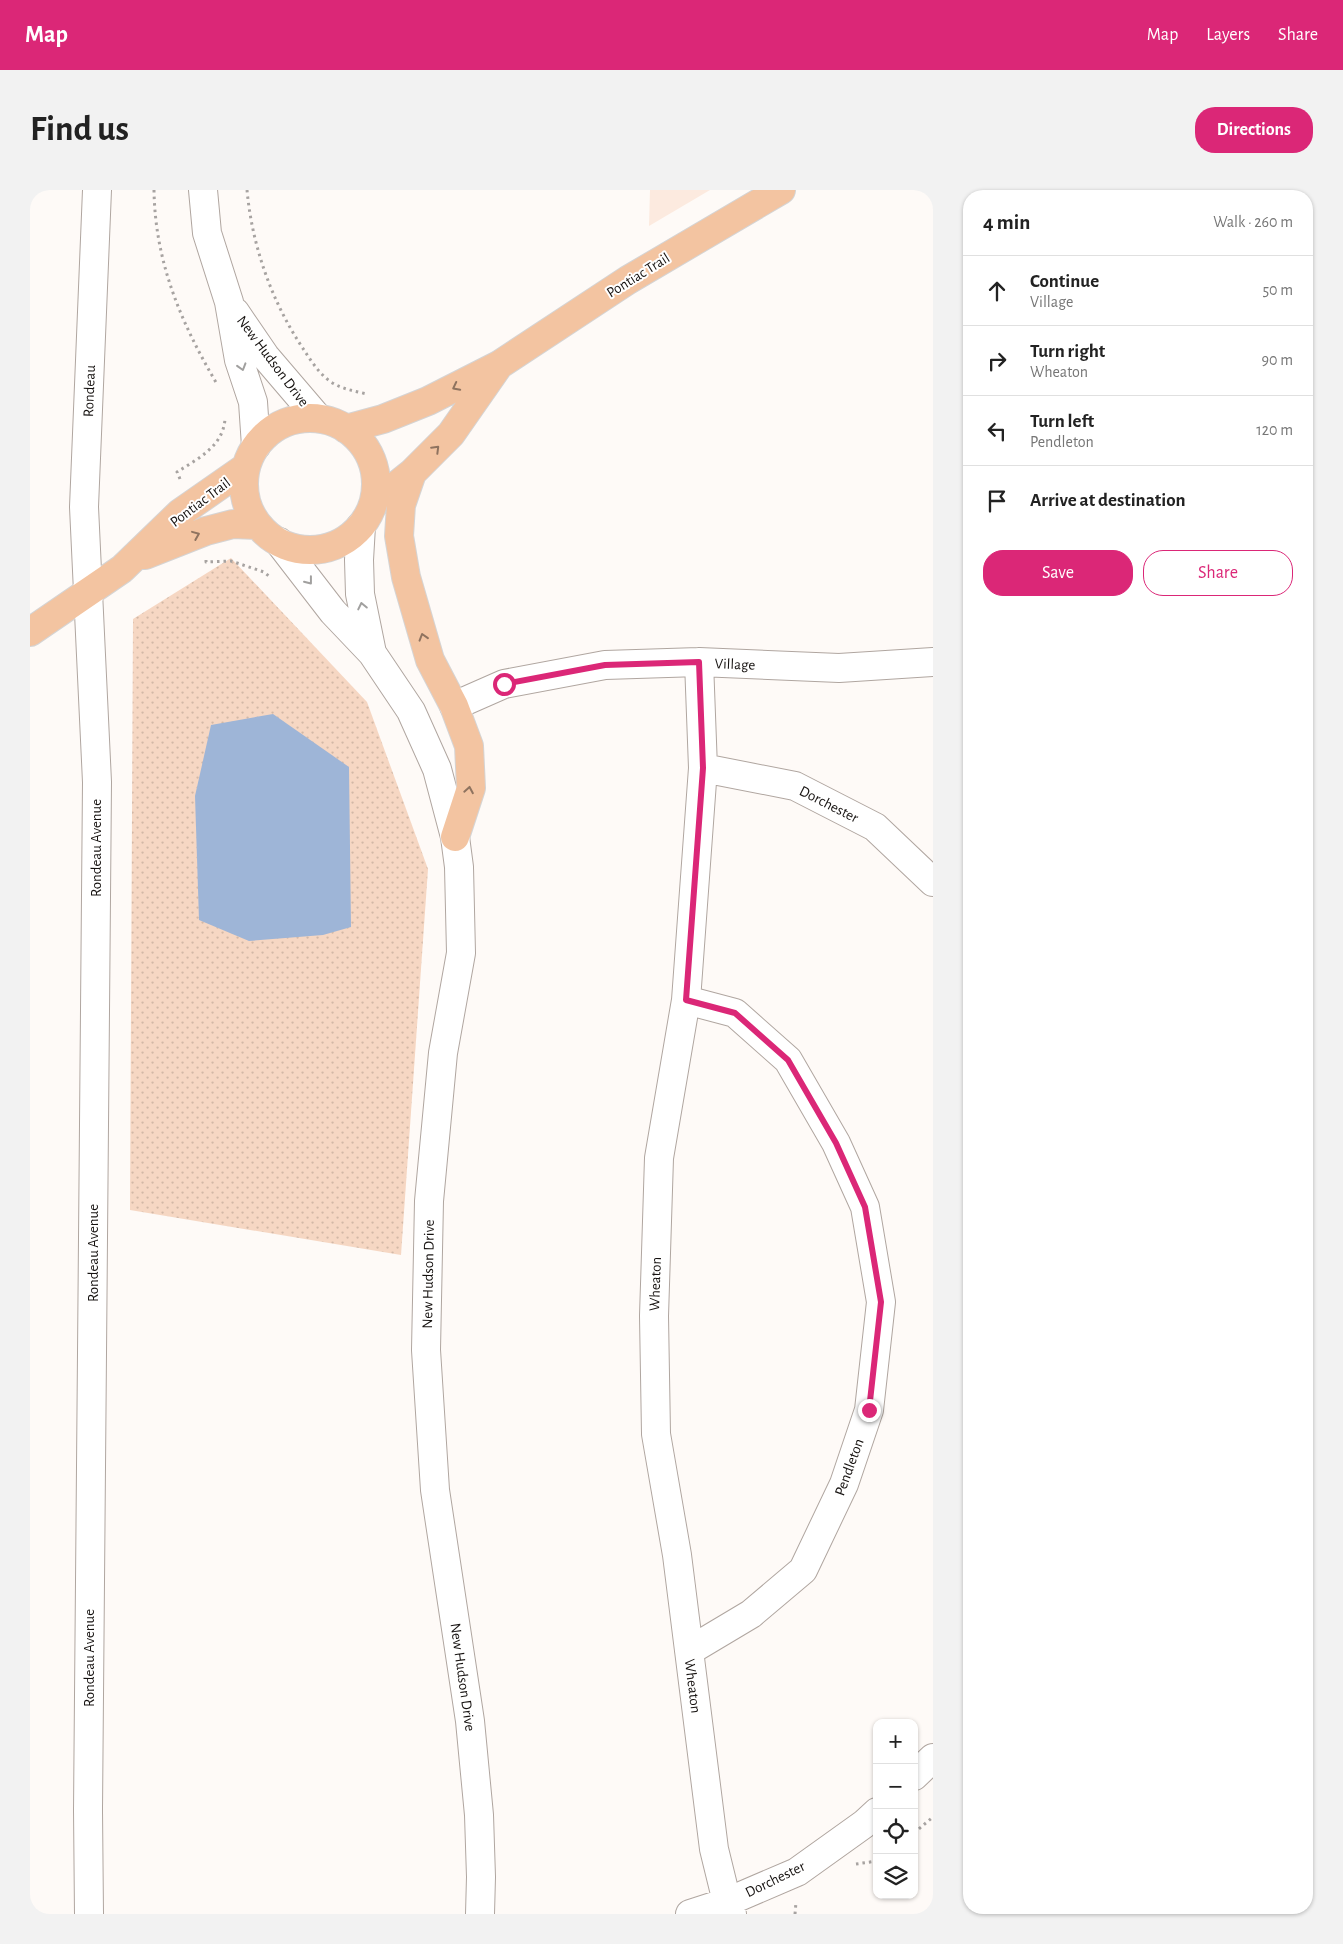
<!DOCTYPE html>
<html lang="en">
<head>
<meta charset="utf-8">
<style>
  :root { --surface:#fff; --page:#f2f2f2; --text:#222; --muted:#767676; --line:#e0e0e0; --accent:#db2777 }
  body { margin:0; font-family:"Alegreya Sans",sans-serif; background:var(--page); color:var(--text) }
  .controls { position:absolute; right:15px; bottom:15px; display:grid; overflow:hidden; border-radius:10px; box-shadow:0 1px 4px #0004 }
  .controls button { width:45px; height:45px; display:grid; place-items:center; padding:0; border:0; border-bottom:1px solid var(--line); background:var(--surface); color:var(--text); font:25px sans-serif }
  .stop { position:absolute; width:15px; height:15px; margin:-11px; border:4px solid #db2777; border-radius:50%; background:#fff }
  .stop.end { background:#db2777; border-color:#fff; box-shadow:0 1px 5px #0008 }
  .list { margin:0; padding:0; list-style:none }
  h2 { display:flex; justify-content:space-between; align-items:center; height:65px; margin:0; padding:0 20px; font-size:21px }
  h2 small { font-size:16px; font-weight:400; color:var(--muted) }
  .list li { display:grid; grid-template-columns:32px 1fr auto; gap:15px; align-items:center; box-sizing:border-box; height:70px; padding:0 20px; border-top:1px solid var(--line) }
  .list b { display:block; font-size:19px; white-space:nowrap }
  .list p { margin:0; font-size:16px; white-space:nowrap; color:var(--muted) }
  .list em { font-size:16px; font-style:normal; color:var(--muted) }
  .actions { display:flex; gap:10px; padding:15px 20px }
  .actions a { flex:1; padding:11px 0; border:1px solid var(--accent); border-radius:20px; text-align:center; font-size:18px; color:var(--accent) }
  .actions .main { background:var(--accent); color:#fff }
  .icon { flex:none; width:28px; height:28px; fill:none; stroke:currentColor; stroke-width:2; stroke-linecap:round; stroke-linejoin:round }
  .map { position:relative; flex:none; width:903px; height:1724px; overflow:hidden; border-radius:20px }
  header { display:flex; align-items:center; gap:30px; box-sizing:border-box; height:70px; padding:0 25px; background:var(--accent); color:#fff }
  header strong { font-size:24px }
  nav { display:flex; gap:28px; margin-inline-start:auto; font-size:18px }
  .intro { display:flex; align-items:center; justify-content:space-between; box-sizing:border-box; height:120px; padding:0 30px }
  h1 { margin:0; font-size:35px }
  .button { padding:12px 22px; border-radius:20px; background:var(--accent); color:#fff; font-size:18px; font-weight:700 }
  main { display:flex; gap:30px; padding:0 30px }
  aside { flex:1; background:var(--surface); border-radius:20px; box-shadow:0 1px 4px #0004 }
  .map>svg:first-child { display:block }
</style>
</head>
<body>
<header>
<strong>Map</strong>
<nav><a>Map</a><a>Layers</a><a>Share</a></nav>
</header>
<div class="intro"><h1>Find us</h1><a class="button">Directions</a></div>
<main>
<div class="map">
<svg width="903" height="1724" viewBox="0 0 903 1724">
  <defs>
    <pattern id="grass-dots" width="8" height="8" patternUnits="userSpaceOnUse" patternTransform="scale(1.25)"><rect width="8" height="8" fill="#f6d7c3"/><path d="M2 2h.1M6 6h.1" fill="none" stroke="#d2b8a6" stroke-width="1.8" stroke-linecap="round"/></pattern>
  </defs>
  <rect width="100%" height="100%" fill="#fefaf7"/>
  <path fill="#fceadf" d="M620 0H680L619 36Z"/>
  <path fill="url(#grass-dots)" d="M201 368 337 512 398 679 371 1065 100 1020 103 429Z"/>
  <path fill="#9eb5d7" d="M243 524 319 577 321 737 293 745 219 751 169 730 165 606 181 535Z"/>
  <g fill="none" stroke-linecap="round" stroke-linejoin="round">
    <defs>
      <path id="minor" d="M173 0 177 43 199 112 209 170 223 212 226 256
        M205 122 235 166 288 228
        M331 336 329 370 330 404 342 463
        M249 352 303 422 342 463 381 521 407 579 425 647 429 677 431 763 413 863 399 1011 396 1160 405 1300 440 1531 449 1625 451 1687 450 1724
        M669 472 673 578 656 810 629 968 624 1126 626 1244 647 1365 684 1659 697 1712 702 1724
        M424 516 474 494 575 475 669 472 809 478 903 472
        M673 578 765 596 845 637 903 692
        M656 810 705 823 758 870 806 953 835 1017 851 1112 839 1220 814 1294 773 1380 721 1424 659 1461
        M884 1586 903 1568
        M59 1724 58 1620 67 592 54 317 67 0
        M660 1724 697 1712 767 1682 834 1634 847 1622"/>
      <path id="major" d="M214 294a66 66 0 1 1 132 0a66 66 0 1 1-132 0Z
        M316 239 353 229 398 211 469 175 598 90 751 0
        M382 283 371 315 369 346 376 387 400 470 424 516 439 556 441 598 425 647
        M367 295 382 283 421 244 467 178
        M115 365 176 341 203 334 228 335
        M0 442 92 379 150 323 216 277"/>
    </defs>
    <use href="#minor" stroke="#b0a6a0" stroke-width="30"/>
    <use href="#major" stroke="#d5d4d4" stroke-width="30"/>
    <path stroke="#a7a3a1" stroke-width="3" stroke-dasharray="2.5 4" stroke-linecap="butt" d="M124 0C125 72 151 133 187 194
      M217 0C222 55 241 110 272 157 280 169 288 183 301 192 312 199 324 201 337 204
      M150 289 147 282C167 269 193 257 195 229
      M176 370V372L201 371 234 382 240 387
      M884 1643 903 1627
      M826 1674 847 1671
      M765 1724 766 1712"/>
    <use href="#minor" stroke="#fff" stroke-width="28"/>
    <use href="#major" stroke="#f3c4a1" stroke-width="28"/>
  </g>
  <defs><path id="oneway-chevron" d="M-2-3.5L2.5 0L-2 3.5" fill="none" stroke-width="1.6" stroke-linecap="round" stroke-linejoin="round" transform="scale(1.25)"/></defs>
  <g stroke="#a1a09f">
    <use href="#oneway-chevron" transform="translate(212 177) rotate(73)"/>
    <use href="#oneway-chevron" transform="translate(279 391) rotate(52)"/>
    <use href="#oneway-chevron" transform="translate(332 416) rotate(-102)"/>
  </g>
  <g stroke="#8f735f">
    <use href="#oneway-chevron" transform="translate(426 197) rotate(153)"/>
    <use href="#oneway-chevron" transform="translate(406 259) rotate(-45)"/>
    <use href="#oneway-chevron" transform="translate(166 345) rotate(-22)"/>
    <use href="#oneway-chevron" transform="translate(393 447) rotate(-107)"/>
    <use href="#oneway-chevron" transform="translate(439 600) rotate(-80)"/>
  </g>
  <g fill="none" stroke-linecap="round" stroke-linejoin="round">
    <path stroke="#db2777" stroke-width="6" d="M474 494 575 475 669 472 673 578 656 810 705 823 758 870 806 953 835 1017 851 1112 839 1220"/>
  </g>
  <g text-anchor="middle" stroke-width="4" stroke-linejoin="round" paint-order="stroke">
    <g font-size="15" fill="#15110f" stroke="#fff">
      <text transform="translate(608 85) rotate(-32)" y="5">Pontiac Trail</text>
      <text transform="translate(243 171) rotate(53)" y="5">New Hudson Drive</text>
      <text transform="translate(59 201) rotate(-88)" y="5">Rondeau</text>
      <text transform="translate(170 312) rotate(-37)" y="5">Pontiac Trail</text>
      <text transform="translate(705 474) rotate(2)" y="5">Village</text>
      <text transform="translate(799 614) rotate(27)" y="5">Dorchester</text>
      <text transform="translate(66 658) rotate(-90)" y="5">Rondeau Avenue</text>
      <text transform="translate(63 1063) rotate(-90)" y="5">Rondeau Avenue</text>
      <text transform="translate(398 1084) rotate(-89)" y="5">New Hudson Drive</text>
      <text transform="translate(625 1094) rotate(-88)" y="5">Wheaton</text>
      <text transform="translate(819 1277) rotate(-70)" y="5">Pendleton</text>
      <text transform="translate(59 1468) rotate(-90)" y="5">Rondeau Avenue</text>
      <text transform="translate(433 1487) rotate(82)" y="5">New Hudson Drive</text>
      <text transform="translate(663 1496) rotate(83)" y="5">Wheaton</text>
      <text transform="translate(745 1689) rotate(-26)" y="5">Dorchester</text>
    </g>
  </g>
</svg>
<div class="controls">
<button>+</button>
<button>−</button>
<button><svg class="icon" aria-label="locate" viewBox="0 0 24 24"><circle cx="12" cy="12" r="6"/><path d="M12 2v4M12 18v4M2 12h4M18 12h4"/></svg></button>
<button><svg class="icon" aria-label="layers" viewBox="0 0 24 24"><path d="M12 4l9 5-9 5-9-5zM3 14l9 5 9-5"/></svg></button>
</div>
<div class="stop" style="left:474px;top:494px"></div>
<div class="stop end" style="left:839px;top:1220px"></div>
</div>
<aside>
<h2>4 min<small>Walk · 260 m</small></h2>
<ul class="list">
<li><svg class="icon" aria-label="ahead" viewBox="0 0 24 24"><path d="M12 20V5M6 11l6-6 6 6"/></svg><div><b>Continue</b><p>Village</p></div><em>50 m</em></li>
<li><svg class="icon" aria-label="right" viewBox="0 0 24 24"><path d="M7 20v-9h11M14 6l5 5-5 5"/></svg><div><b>Turn right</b><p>Wheaton</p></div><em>90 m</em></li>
<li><svg class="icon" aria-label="left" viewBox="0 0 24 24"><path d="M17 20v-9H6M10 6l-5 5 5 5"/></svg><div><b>Turn left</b><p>Pendleton</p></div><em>120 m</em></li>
<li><svg class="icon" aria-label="arrive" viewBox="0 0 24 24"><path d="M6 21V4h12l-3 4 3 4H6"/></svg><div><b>Arrive at destination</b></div></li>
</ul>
<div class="actions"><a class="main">Save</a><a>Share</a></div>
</aside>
</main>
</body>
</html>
